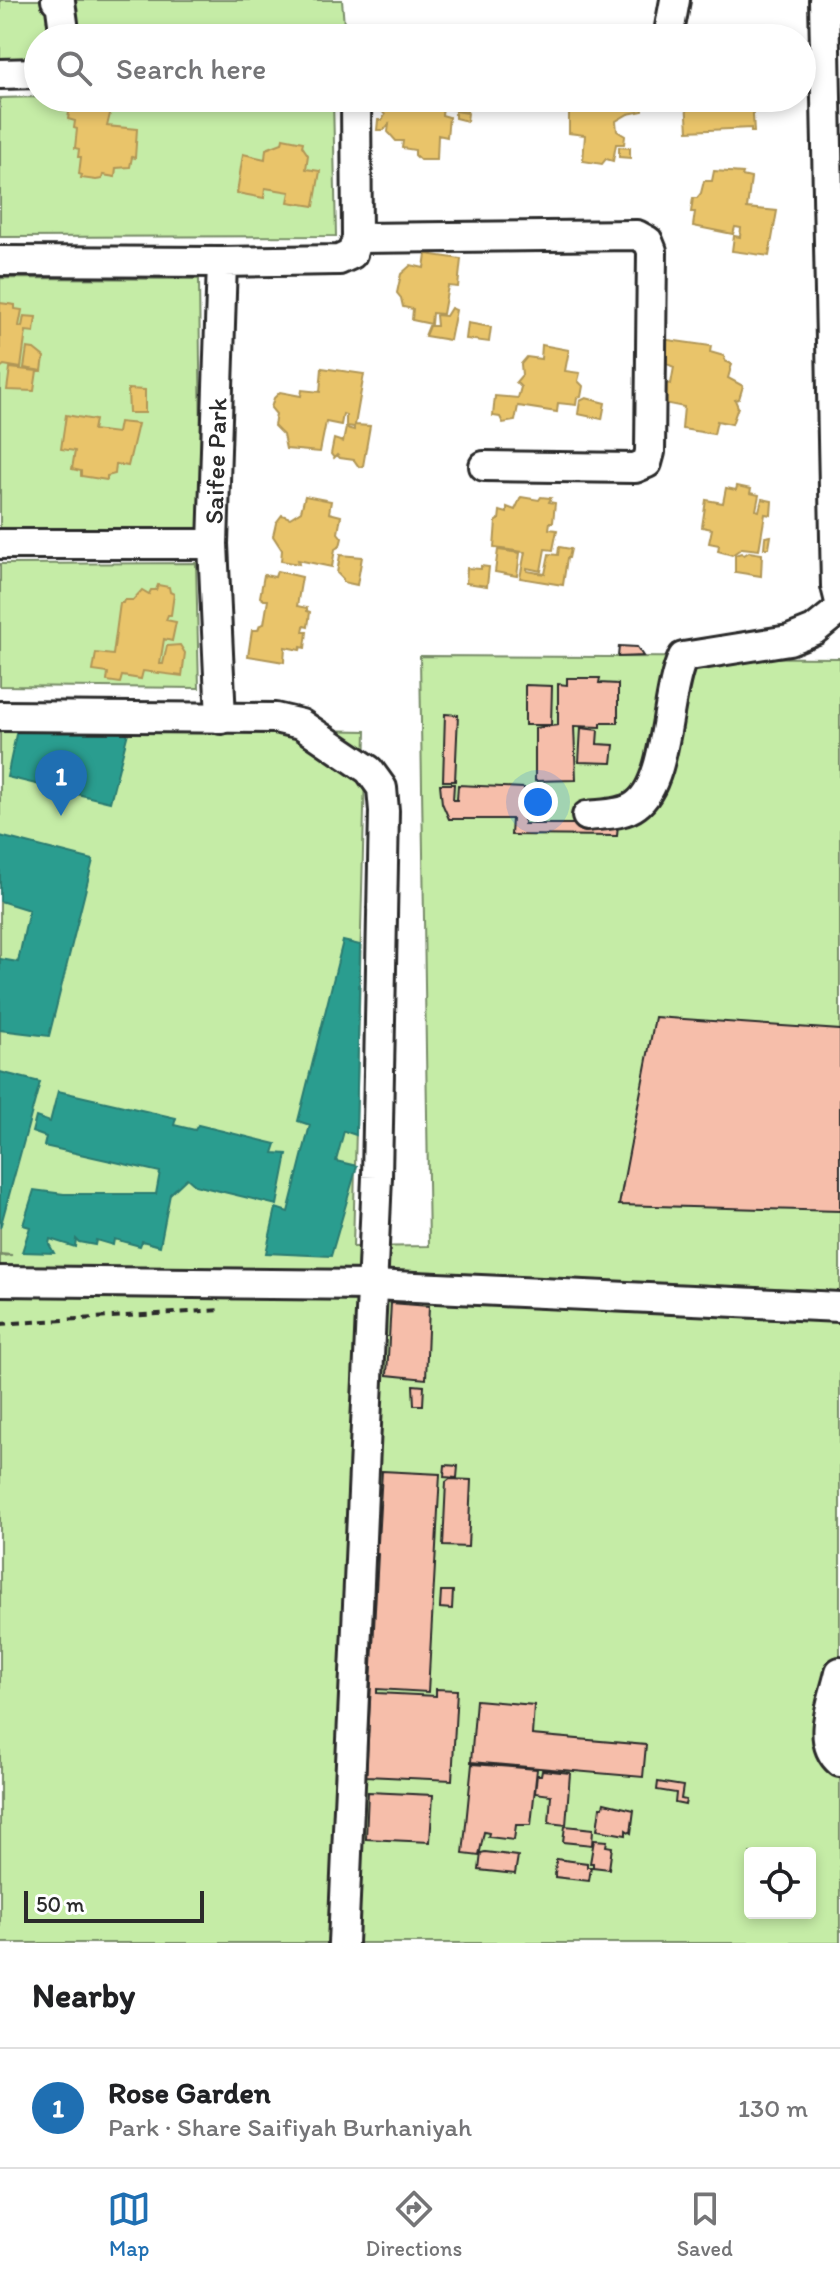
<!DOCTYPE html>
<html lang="en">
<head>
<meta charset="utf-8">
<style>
  :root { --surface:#fff; --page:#f6f6f6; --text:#202124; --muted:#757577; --line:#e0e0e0; --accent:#1f6fb2 }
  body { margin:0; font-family:Itim,sans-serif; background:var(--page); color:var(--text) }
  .controls { position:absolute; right:24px; bottom:24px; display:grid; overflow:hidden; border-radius:8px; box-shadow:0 4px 12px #0003 }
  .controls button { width:72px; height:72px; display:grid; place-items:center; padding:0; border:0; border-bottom:2px solid var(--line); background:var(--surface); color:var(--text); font:40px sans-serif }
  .scale { position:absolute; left:24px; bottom:20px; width:180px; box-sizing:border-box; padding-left:8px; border:4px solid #2b2b2b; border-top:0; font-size:22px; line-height:28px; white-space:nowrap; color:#2b2b2b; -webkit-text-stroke:6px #fff; paint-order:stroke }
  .you { position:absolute; left:538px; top:802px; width:28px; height:28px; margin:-20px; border:6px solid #fff; border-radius:50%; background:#1a73e8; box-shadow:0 0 0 12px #1a73e833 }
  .badge { display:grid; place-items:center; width:52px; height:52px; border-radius:50%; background:var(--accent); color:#fff; font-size:26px; font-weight:700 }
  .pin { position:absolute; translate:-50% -66px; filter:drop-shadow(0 2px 4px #0008) }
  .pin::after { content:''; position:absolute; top:42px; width:28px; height:24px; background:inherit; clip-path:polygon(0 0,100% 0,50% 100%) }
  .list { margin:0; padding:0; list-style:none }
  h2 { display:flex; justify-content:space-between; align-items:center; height:104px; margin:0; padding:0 32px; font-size:34px }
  h2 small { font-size:26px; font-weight:400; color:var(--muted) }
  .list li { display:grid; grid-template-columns:52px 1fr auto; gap:24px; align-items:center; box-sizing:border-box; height:120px; padding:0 32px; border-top:2px solid var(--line) }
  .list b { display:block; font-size:30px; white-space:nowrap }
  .list p { margin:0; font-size:26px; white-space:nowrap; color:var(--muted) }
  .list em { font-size:26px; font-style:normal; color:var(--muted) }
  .icon { flex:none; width:44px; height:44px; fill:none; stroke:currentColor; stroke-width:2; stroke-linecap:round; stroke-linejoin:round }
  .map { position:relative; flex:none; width:840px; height:1943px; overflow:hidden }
  .search { position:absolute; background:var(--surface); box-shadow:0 4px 12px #0003; left:24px; right:24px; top:24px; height:88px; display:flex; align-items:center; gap:20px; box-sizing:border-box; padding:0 28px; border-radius:44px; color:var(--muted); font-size:30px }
  .sheet { height:224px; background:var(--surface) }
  nav { display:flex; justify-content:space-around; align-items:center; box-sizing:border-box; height:112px; border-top:2px solid var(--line); background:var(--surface); font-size:22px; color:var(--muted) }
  nav a { display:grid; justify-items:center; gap:4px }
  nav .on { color:var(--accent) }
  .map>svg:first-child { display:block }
</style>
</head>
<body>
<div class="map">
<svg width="840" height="1943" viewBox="0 0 840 1943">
  <rect width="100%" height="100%" fill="#fff"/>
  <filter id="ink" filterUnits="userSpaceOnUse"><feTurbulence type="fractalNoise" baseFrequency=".0125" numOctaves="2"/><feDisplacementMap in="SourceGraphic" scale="16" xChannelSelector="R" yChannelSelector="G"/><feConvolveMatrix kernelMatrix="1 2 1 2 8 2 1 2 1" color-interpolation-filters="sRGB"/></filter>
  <g filter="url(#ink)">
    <path fill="#c5eca6" stroke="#788c68" stroke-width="2" fill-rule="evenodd" d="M0 0H342L345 38H38V64L0 67Z
      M38 97 333 98 336 236 0 237V98Z
      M0 278 199 279 202 533 0 531Z
      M196 563 199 688 0 686V564Z
      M420 656 840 658V1943H0V1256L12 1255 0 1254V724L366 731 353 1247 429 1246ZM750 1853H810V1913H750Z"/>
    <path fill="#e9c46a" stroke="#b09657" stroke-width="2" d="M71 98H114L107 126 137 129 135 158 132 157 130 167 116 168 115 177 103 175 102 179 96 180 81 178 82 175 79 174 81 157H78L79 149 75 148 77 129 74 128 75 121 68 119Z
      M393 98 424 104 425 98H444L442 115 449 117 447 137 438 135 437 160H420L415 155V150L402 148 403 141H396L388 132 389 124 384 130H377L378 120H382L385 115 382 111 387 106 392 107Z
      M449 98H469L467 112 450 109Z
      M582 98 618 106 617 98H643V111L628 114 616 121 617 131 625 136 624 144H616L613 161 606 159 602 164 583 161 585 135 569 133V107L578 109Z
      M752 98 754 132H751V128L688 131 686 101Z
      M455 111 468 113 467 121 455 118Z
      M283 138 303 142 302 146 308 155 306 169 320 171 314 206 288 202 290 192 265 188 264 198 237 193 243 154 265 159 266 149 282 143Z
      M619 147 630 148V158L619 157Z
      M714 171 743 173 742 176 751 178 747 208 777 211 769 256 732 251 734 236 740 237 741 228 735 227 733 234 693 226 695 212H691L693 198H697L701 193 704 181H712Z
      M426 254 461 259 458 287 448 286 443 314 432 313 431 324 412 320 413 309 403 307 401 298 397 293 401 274 411 265 424 268Z
      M0 303 15 305V309L22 310 19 326 22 327 24 316 36 317 34 332 26 331 21 368 4 365 0 368Z
      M451 308 456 310 450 340 425 336 429 326H437L436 315 446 316Z
      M468 323 491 327 489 342 466 339Z
      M661 339 711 346 710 352 724 356 725 361 732 364 728 378 743 386 739 399 735 400 738 407 732 424 717 421 714 434 682 429 684 407 664 403 666 383 671 384 674 367 665 363 667 355 659 353Z
      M542 345 569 350 565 371 580 373 578 381 583 386 581 397 577 398 576 405 558 403 557 412 518 406 515 421 503 423 500 417 493 416 495 396 518 398 521 387 516 382 522 375 521 364 527 357 541 359Z
      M27 348 34 349 44 357 42 371 24 368Z
      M10 368 37 371 34 391 7 390Z
      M322 368 364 374 355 425 370 426 363 466 359 467 354 460 340 458 337 455 334 458 331 454 334 439 343 442 346 428 354 430V427L346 426V415L343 414 341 425 326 422 320 452 286 449 283 435 274 426 276 414 271 408 274 398 280 392 301 396 302 390 320 392Z
      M128 389 145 390V413H129Z
      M586 398 605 403 602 419 578 414 580 401Z
      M66 415 95 420 93 430 117 433 119 422 138 424 128 466 116 464 115 474 107 476V480L81 476V471L72 469 75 451 61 449Z
      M737 486 751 489 750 493 759 495 756 510 759 511 762 499 772 501 771 515 765 514 759 550 742 548 732 555 718 551 719 545 709 543 712 529 702 527 706 500 723 503 726 488 736 490Z
      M305 496 331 501 329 513 341 516 338 533 342 538 340 546 335 549 332 567 298 560 299 564 281 561 282 550 273 536 276 523 282 515 290 518 301 511Z
      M521 497 539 500 541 497 551 498 549 502 555 503 553 522H550L549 529 557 530 553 550 545 549 541 571 527 568V571L545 574 549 554 558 555 559 547 571 549 569 558H567L563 585 520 578 525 552 494 548 496 521 499 520 500 511 507 513V507L515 510Z
      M771 536 769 548H764L765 537Z
      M498 550 520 553 517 576 495 572Z
      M749 552 762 554 761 576 735 572V555L741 553 744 555Z
      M340 555 362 557 357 585 343 582V579L337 573Z
      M481 566 489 567 487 586 466 583 467 568 481 569Z
      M277 571 302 577 297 606 307 608V611L310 612 308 627 304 626 303 632H307L305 648 301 647 300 650 285 647 284 662 248 656 252 630H258L260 625 264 624 268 600H264L260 597 264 575 275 577Z
      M158 585 169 587 170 592 174 594 171 615H168L166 620 176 622 172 641 164 639 160 664H163L167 646 180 645 185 653 182 676 143 671 141 679 122 676 120 683 107 681 108 673 93 671 96 653 113 655 120 603H123L124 600H133L142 590 149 594 151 590H156Z"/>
    <path fill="#2a9d8f" stroke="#2a7b71" stroke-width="2" d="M19 720 131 721 110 802 7 777Z
      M0 836 93 860 49 1036 0 1030V959L18 962 29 910 0 901Z
      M343 941 360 945 356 1135 344 1131 336 1161 357 1166 331 1256 266 1253 276 1208 288 1212 310 1125 298 1121Z
      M0 1072 40 1082 0 1228Z
      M58 1091 176 1118 174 1125 195 1130 198 1125 276 1144 273 1153 287 1154 277 1205 195 1185 187 1178 170 1194 160 1246 142 1241 140 1246 114 1239 113 1245 96 1240 95 1245 79 1242 76 1239 75 1247 50 1239 49 1244 54 1253 22 1252 30 1227 23 1225 34 1190 64 1194H156L160 1172 44 1146 46 1137 32 1132 36 1117 50 1122Z"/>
    <path fill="#f6beaa" stroke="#2b2b2b" stroke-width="2" d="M619 646 637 647 643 656 618 657Z
      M567 678H600L599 683 618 684V723H601V727L574 726 576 780 535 781V728L558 725V684L567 685Z
      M525 685 552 686 551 725H525Z
      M445 714 458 715 455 781H443Z
      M581 728 598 730 597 744 614 745 612 763 579 762Z
      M440 784H454L453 800H457L458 785 524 788V824H618L617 836 511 835 512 819H449L442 803Z
      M655 1017 840 1030V1211L619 1205Z
      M391 1303 429 1306 426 1379 387 1375Z
      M413 1385 424 1386 423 1405H414Z
      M445 1465 458 1466 457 1478 444 1477Z
      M382 1471 440 1474 428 1692 377 1689V1693L436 1696V1689L457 1690 452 1780 366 1776 378 1554 371 1553V1541L378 1542Z
      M450 1479 471 1480 468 1547 443 1546 446 1482Z
      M441 1591H453L452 1609 440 1608Z
      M476 1700 534 1705 532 1735 646 1745 643 1777 471 1762Z
      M472 1764 537 1769 531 1825H516L514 1840 488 1837 489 1833 484 1832 479 1856 463 1854Z
      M542 1770 570 1773 566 1825 549 1823 551 1795 535 1793 537 1775H541Z
      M658 1782 683 1786 681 1799 686 1800 685 1805 675 1803 676 1793 657 1790Z
      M368 1792 433 1795 430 1842 366 1839Z
      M604 1803 634 1810 631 1833 626 1830V1835L597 1830 600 1807H603Z
      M565 1826 593 1829 592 1845 563 1842Z
      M594 1840 607 1841 606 1846 612 1847 609 1869 593 1867V1863H590Z
      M485 1852 518 1856 515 1874 479 1870 481 1853Z
      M556 1859 587 1863V1867H591L589 1881 555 1877Z"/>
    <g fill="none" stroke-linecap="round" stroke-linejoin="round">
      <defs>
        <g id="minor">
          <path d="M56 0 60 1 65 38"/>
          <path d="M824 0 836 586 840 602"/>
          <path d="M668 38 675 0"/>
          <path d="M0 74 38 73"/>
          <path d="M357 238 637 235 648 241 652 251 650 452 647 463 635 468 484 466"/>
          <path d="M0 261 222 262"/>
          <path id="s1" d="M0 544H213L222 262 339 260 352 254 357 238 356 98"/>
          <path d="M213 544 221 719"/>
          <path d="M0 716 275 718 301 724 369 770 382 788 384 811 377 1177 343 1943"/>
          <path d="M587 816C602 814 623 815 636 805 669 781 665 695 683 657L789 640 814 630 840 609"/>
          <path d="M0 1281 373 1285 840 1307"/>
          <path d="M840 1672C834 1700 815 1741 840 1762"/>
        </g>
      </defs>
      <use href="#minor" stroke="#2b2b2b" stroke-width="34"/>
      <path stroke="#2b2b2b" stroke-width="4" stroke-dasharray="8 6" stroke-linecap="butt" d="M0 1324 221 1310"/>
      <use href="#minor" stroke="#fff" stroke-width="28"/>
    </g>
  </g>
  <g text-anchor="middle" stroke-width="8" stroke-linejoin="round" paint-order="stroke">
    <g font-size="26" fill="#2b2b2b" stroke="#fff">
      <text dy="9" stroke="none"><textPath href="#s1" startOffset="296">Saifee Park</textPath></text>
    </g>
  </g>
</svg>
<div class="controls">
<button><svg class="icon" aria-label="locate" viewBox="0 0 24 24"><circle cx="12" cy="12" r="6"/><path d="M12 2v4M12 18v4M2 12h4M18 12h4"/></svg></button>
</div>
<div class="scale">50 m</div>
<div class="you"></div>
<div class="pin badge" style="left:61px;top:816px">1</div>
<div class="search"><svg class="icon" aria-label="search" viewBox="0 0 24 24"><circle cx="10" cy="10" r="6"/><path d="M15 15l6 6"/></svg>Search here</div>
</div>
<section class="sheet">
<h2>Nearby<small></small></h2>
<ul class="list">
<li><span class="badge">1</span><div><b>Rose Garden</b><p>Park · Share Saifiyah Burhaniyah</p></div><em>130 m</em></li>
</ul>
</section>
<nav>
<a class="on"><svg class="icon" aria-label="map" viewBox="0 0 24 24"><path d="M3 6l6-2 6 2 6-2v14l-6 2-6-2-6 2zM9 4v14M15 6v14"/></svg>Map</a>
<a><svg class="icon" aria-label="directions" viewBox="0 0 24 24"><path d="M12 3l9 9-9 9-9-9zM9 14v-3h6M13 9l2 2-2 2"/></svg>Directions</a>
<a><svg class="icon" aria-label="saved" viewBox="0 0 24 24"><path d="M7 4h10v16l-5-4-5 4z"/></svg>Saved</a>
</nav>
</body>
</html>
